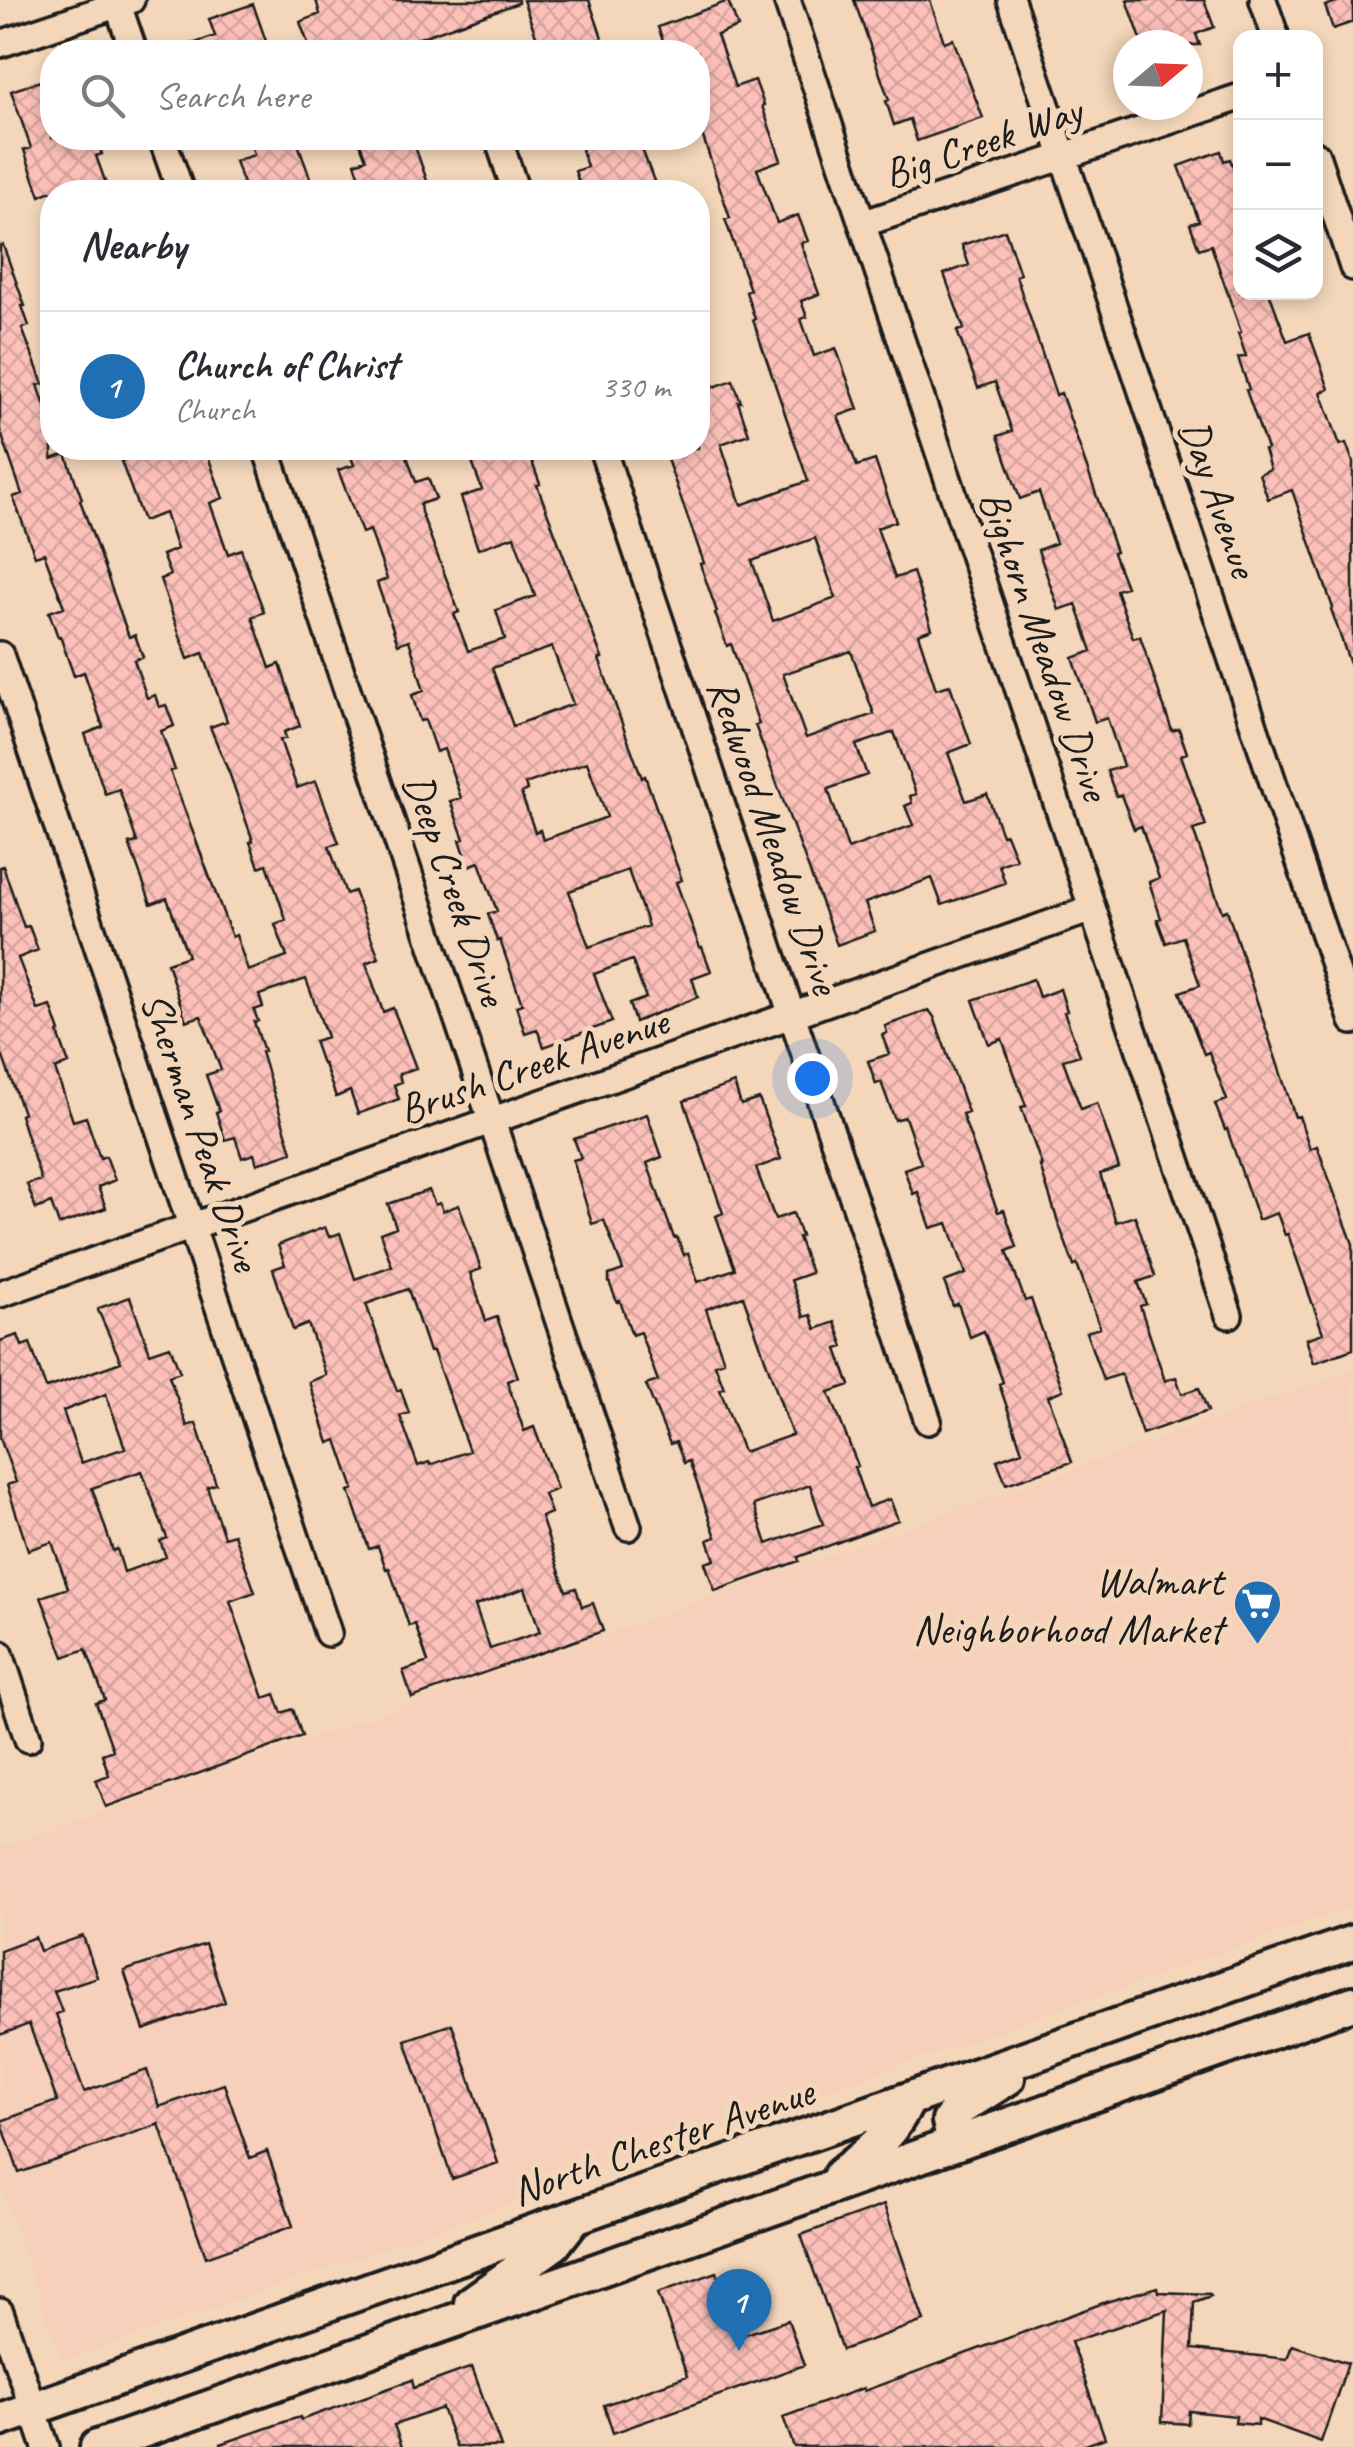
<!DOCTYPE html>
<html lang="en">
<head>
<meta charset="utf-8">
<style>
  :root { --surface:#fff; --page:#f2f2f3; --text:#2b2b33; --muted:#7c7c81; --line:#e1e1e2; --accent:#1f6fb2 }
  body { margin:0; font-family:Caveat,sans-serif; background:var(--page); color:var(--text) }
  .controls { position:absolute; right:30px; top:30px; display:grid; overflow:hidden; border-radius:20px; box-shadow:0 5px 15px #0003 }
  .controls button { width:90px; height:90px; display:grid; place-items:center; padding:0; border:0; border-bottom:2px solid var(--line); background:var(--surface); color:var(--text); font:50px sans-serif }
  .compass { position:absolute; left:1113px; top:30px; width:90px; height:90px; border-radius:50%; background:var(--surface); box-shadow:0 5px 15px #0003; rotate:71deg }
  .you { position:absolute; left:812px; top:1078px; width:35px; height:35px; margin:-25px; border:8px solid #fff; border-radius:50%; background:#1a73e8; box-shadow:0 0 0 15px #1a73e833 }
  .badge { display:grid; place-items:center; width:65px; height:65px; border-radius:50%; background:var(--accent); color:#fff; font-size:32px; font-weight:700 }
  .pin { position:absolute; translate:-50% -82px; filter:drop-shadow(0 2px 5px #0008) }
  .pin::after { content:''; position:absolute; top:52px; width:35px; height:30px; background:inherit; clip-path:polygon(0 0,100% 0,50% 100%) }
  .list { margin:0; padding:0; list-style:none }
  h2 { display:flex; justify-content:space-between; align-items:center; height:130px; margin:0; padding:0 40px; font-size:42px }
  h2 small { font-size:32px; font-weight:400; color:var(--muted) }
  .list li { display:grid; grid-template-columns:65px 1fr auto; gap:30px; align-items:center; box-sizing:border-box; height:150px; padding:0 40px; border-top:2px solid var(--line) }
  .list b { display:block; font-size:38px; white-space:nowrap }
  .list p { margin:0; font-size:32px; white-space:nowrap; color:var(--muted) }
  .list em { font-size:32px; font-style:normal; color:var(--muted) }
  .icon { flex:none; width:55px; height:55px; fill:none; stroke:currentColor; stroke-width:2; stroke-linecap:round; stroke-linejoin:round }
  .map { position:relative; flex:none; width:1353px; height:2447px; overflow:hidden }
  .search { position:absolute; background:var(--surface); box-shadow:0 5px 15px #0003; left:40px; top:40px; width:670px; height:110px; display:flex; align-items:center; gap:25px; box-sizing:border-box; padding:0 35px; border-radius:40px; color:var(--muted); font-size:38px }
  .panel { position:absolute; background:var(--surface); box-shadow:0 5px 15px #0003; left:40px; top:180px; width:670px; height:280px; border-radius:40px }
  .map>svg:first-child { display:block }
</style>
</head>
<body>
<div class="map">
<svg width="1353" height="2447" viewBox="0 0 1353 2447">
  <defs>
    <pattern id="building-cross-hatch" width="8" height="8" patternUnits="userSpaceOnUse" patternTransform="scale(2.5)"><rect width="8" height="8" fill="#fcc0b9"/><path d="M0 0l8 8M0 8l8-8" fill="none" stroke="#d7a49e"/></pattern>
  </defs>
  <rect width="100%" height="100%" fill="#f4d7ba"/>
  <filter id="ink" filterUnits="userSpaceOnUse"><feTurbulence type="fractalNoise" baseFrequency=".01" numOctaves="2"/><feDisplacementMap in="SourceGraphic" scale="20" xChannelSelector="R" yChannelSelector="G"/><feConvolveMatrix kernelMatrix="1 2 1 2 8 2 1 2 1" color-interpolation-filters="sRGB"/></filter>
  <g filter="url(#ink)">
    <path fill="#f6d0ba" d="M1353 1370V1906L62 2362 0 2184V1848Z"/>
    <path fill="url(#building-cross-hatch)" stroke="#1c1c1c" stroke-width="2.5" fill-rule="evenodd" d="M316 0H518V3L380 52H311L300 22 320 14Z
      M523 0H589L607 52H542Z
      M854 0H930L944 42 953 39 983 118 917 141 910 119 894 125 886 101 889 100Z
      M1127 0H1204L1214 27 1196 34 1200 45H1143Z
      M1342 0H1353V22L1333 29 1325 6Z
      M728 1 738 27 717 35 735 87 755 80 764 105 762 106 781 160 757 169 777 223 798 215 808 241 801 243 819 294 801 301 807 317 801 319 814 356 836 348 858 409 838 416 857 466 875 460 896 521 877 528 895 578 913 572 932 629 918 634 936 689 950 685 971 744 948 753 966 801 987 794 1002 835 1006 834 1016 859 999 865 1005 883 942 905 932 878 865 903 875 931 837 945 755 725 759 724 731 644 727 646 715 613 717 612 700 564 704 563 663 448H698V350H700L714 387 733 380 741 402H738L749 434 721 444 741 505 808 481 753 320 755 319 746 292 750 290 725 219 730 218 698 122V52H667L658 27ZM815 538 836 598 773 621 752 561ZM851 651 874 714 806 738 783 674ZM894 732 916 794 910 796 912 803 905 806 913 825 848 849 828 789 867 775 856 745Z
      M253 4 268 47 254 52H177L176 50 215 36 209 19Z
      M52 77V138H96L102 154 96 156 109 192H49L40 196 24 150 31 148 11 91Z
      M249 138H296L315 192H246L235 161 254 155Z
      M358 138H412L431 192H365L355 163 366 159Z
      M578 138H638L658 192H582L575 171 587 167Z
      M1221 151 1224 161 1230 159 1235 171 1240 169V292H1269L1287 341 1309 333 1329 389 1321 392 1340 445 1346 443 1353 462V663L1350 664 1331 609 1333 608 1292 490 1268 499 1259 474 1270 469 1264 450 1267 449 1246 390 1249 389 1238 358 1246 356 1238 333 1241 332 1211 245 1199 249 1190 224 1199 221 1179 166Z
      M1005 230 1020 274 1016 276 1056 395 1061 393 1116 552 1113 553 1126 587 1116 590 1133 638 1140 636 1172 731 1179 729 1187 753 1181 755 1206 826 1193 830 1222 912 1227 910 1295 1117 1299 1116 1310 1149 1317 1146 1353 1244V1349L1314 1363 1306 1339 1323 1333 1308 1291 1288 1234 1285 1235 1277 1213 1258 1220 1227 1129 1225 1130 1215 1104 1227 1100 1209 1052 1204 1054 1180 992 1200 985 1183 937 1166 943 1157 919 1161 918 1149 882 1159 878 1141 826 1134 829 1121 795 1116 796 1107 771 1123 766 1107 718 1095 722 1073 658 1092 651 1076 604 1059 610 1038 550 1056 543 1039 492 1020 499 998 436 1012 431 995 382 978 388 957 331 964 329 944 274 969 265 962 245Z
      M0 245H3L25 306H22L29 326 22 328 43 384 38 385 52 426V459L66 454 82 499 80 500 129 637 135 635 143 657 134 660 147 698 155 695 159 707 166 705 174 726 161 731 175 770 170 771 232 937 236 935 248 971 287 957 275 924 286 920 267 864 259 867 250 842 253 841 230 775 210 727 227 721 203 653 188 659 160 579 170 575 162 555 177 549 165 513 143 521 121 461 139 455 137 448H205L223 498 210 503 228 554 241 549 264 612 252 617 270 668 280 664 300 726 284 732 286 738 280 740 297 788 316 781 339 843 329 846 346 894 354 891 379 958 366 963 383 1012 393 1008 416 1068 399 1074 401 1082 394 1085 399 1099 358 1114 350 1091 336 1097 324 1064H322L314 1041 327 1037 306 979 259 995 263 1007 254 1010 258 1021 254 1022 264 1051 261 1052 292 1152 257 1164 254 1154 242 1158 235 1137 225 1140 216 1112 219 1111 206 1075 221 1070 201 1016 186 1021 167 963 188 956 167 898 151 904 129 844 137 842 119 789 105 794 85 734 103 727 84 672 74 676 60 636 58 637 49 612 64 607 44 553 35 556 13 497 22 494 0 430Z
      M348 448H404L416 482 428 478 436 499 420 504 421 512 459 612 454 614 468 651 505 639 496 610 535 596 514 536 478 549 461 497 482 490 467 448H527L540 484 537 485 602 658 599 659 626 735 642 778 645 776 682 880 676 882 700 948 702 947 711 971 692 978 698 997 635 1022 629 1004 646 998 632 960 594 974 612 1022 544 1047 537 1029 525 1033 516 1006 522 1004 500 940 497 941 488 914 497 911 479 862 469 866 460 840 464 839 450 801 461 798 444 749 436 752 425 720 420 721 412 695 424 691 409 640 398 644 377 583 387 579 370 530 362 533 338 470 354 465ZM552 647 573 704 513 726 492 668ZM587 762 607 817 543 840 540 830 535 832 521 793 527 790 525 784ZM628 870 648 926 589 947 569 891Z
      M3 866 24 927 29 926 38 950 18 958 38 1010 51 1006 60 1032 58 1033 69 1064 55 1069 73 1121 86 1117 100 1158 106 1156 115 1180 98 1187 106 1208 59 1225 51 1203 36 1209 27 1184 41 1180 20 1115 23 1113 0 1049V867Z
      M1033 979 1039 997 1060 989 1067 1011 1064 1012 1080 1055 1063 1060 1081 1109 1097 1103 1119 1168 1100 1174 1116 1222 1135 1216 1155 1276 1138 1282 1146 1304 1140 1306 1165 1381 1176 1377 1182 1394 1199 1388 1208 1411 1142 1434 1121 1374 1103 1380 1086 1332 1100 1328 1077 1264 1074 1266 1057 1219 1040 1166H1042L1021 1107 1026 1106 1002 1039 989 1044 973 1000Z
      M929 1010 934 1017 966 1107 968 1112 962 1114 987 1184 998 1212 1004 1210 1017 1247 1007 1251 1025 1301 1031 1299 1063 1390 1048 1396 1072 1462 1006 1484 997 1460 1022 1451 999 1384 1003 1382 984 1331 970 1337 958 1304 953 1306 944 1282 966 1274 948 1223 931 1228 918 1192 913 1194 904 1169 921 1163 905 1117 895 1120 881 1082 876 1084 868 1061 889 1054 882 1035 887 1033 885 1026Z
      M734 1083 741 1105 759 1099 781 1159 756 1168 775 1219 793 1213 801 1236 798 1237 811 1273 791 1280 804 1317 811 1315 816 1329 835 1322 844 1347 837 1349 850 1385 829 1392 858 1466 854 1467 868 1507 890 1499 898 1520 798 1557 799 1561 715 1591 705 1563 715 1560 708 1540 716 1537 689 1461 684 1463 676 1442 670 1444 646 1385 658 1381 640 1332 632 1335 620 1301 617 1302 609 1282V1275L623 1270 604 1220 592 1224 573 1160 581 1158 574 1139 647 1114 662 1157 647 1163 674 1238 677 1237 684 1255 688 1253 698 1282 735 1269 716 1216 723 1213 684 1101ZM743 1296 792 1435 743 1452 720 1389 724 1388 715 1364 724 1361 706 1309ZM810 1485 823 1524 767 1544 754 1505Z
      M429 1190 435 1205 440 1203 443 1211 459 1205 481 1269 470 1273 486 1321 497 1317 518 1377 507 1381 524 1431 534 1427 557 1489 544 1494 551 1513 541 1517 566 1591 576 1588 582 1607 593 1603 603 1631 412 1698 403 1671 428 1662 415 1624 409 1626 389 1568 386 1569 378 1546 369 1549 349 1491 354 1489 337 1440 329 1443 309 1382 326 1375 308 1324 293 1330 273 1269 285 1265 278 1245 325 1227 329 1237 340 1233 355 1279 392 1266 380 1233 396 1227 388 1204ZM408 1289 429 1352 433 1351 469 1451 430 1465 429 1462 418 1466 400 1416 409 1413 401 1390 397 1391 366 1304ZM525 1588 540 1632 490 1649 475 1606Z
      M130 1297 150 1353 170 1346 180 1372 169 1376 187 1426 196 1423 216 1484 207 1487 224 1537 234 1534 255 1592 230 1601 264 1698 275 1694 282 1713 293 1709 302 1736 106 1807 96 1780 109 1775 102 1754 113 1750 96 1703 105 1700 86 1649 64 1657 41 1597 68 1588 52 1542 28 1550 7 1485 16 1482 0 1438V1341L18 1335 22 1346 30 1343 46 1388 53 1386 121 1362 98 1310 99 1308ZM106 1394 125 1448 81 1463 63 1411ZM142 1471 167 1538 160 1541 166 1557 124 1572 117 1549 113 1551 92 1488Z
      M83 1936 97 1977 54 1991 62 2012 56 2014 84 2092 147 2070 159 2107 224 2084 250 2158 267 2151 293 2226 206 2257 159 2124 19 2173 1 2121 57 2101 29 2024 0 2035V1950L35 1937 40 1951Z
      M205 1944 225 2002 144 2030 124 1971Z
      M452 2024 498 2163 452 2179 405 2040Z
      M884 2205 924 2321 842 2350 801 2235Z
      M717 2272 740 2336 788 2320 804 2365 613 2433 604 2405 687 2376 658 2293Z
      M1157 2287 1158 2292 1210 2294 1211 2296 1194 2302 1192 2349 1287 2359 1292 2345 1348 2363 1321 2442 1258 2419V2425L1235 2423 1236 2416 1189 2411 1188 2424 1162 2422 1167 2310 1071 2342 1105 2438 1080 2447H794L783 2417 863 2388 864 2391 1106 2302Z
      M472 2367 501 2447H456L442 2408 394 2425 402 2447H221V2444L287 2421 300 2417 301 2420 412 2380 414 2388Z"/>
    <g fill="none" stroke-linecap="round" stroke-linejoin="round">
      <defs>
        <path id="minor" d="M787 0 1229 1315
          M1011 0 1353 1021
          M1263 0 1276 38
          M118 5 134 52
          M0 44 131 0
          M162 138 181 192
          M498 138 516 192
          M1316 155 1353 267
          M862 224 1240 97
          M266 448 628 1527
          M602 448 928 1421
          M0 655 328 1633
          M0 1294 1092 909
          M0 1654 28 1739
          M0 2312 46 2447"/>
        <path id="major" d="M954 2144 949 2121 956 2111 1008 2078
          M840 2175C871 2150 891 2136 909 2099
          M471 2303 554 2244 575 2217
          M0 2420 1353 1942
          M97 2447 1353 2003"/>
      </defs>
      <use href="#minor" stroke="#1c1c1c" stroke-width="32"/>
      <use href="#major" stroke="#1c1c1c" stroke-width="40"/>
      <use href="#minor" stroke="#f4d7ba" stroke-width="25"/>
      <use href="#major" stroke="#f4d7ba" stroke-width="32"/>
    </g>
  </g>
  <defs>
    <symbol id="supermarket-pin" viewBox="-11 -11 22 30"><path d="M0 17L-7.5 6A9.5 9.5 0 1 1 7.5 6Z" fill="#1f6fb2" stroke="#f4d7ba"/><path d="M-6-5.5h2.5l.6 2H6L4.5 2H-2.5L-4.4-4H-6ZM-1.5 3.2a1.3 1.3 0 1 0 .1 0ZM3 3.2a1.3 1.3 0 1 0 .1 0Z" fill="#fff"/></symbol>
  </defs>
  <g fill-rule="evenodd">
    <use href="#supermarket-pin" x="1230" y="1576" width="55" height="75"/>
  </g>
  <g text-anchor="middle" stroke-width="10" stroke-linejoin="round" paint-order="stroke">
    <g font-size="42" fill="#1c1c1c" stroke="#f4d7ba">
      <text transform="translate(982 141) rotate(-19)" y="15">Big Creek Way</text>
      <text transform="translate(1220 498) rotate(71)" y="15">Day Avenue</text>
      <text transform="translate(1046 645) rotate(71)" y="15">Bighorn Meadow Drive</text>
      <text transform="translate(775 836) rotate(71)" y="15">Redwood Meadow Drive</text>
      <text transform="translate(457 889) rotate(71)" y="15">Deep Creek Drive</text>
      <text transform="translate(533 1064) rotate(-19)" y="15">Brush Creek Avenue</text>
      <text transform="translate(202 1131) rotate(71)" y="15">Sherman Peak Drive</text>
      <text transform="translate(662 2140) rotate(-19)" y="15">North Chester Avenue</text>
    </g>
    <g font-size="42" fill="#1c1c1c" stroke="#f4d7ba" text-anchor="end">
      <text x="1223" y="1595">Walmart<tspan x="1223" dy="48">Neighborhood Market</tspan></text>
    </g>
  </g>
</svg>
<div class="controls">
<button>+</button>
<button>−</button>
<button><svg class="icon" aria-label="layers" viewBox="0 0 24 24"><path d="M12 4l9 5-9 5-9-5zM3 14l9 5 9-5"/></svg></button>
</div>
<svg class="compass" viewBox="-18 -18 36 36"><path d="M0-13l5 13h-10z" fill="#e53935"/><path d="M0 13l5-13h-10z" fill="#7c7c81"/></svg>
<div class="you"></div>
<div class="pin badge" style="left:739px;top:2351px">1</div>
<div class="search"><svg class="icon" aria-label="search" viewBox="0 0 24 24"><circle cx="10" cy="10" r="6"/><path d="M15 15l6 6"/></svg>Search here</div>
<section class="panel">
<h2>Nearby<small></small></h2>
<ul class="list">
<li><span class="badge">1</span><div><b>Church of Christ</b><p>Church</p></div><em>330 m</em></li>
</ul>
</section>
</div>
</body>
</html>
